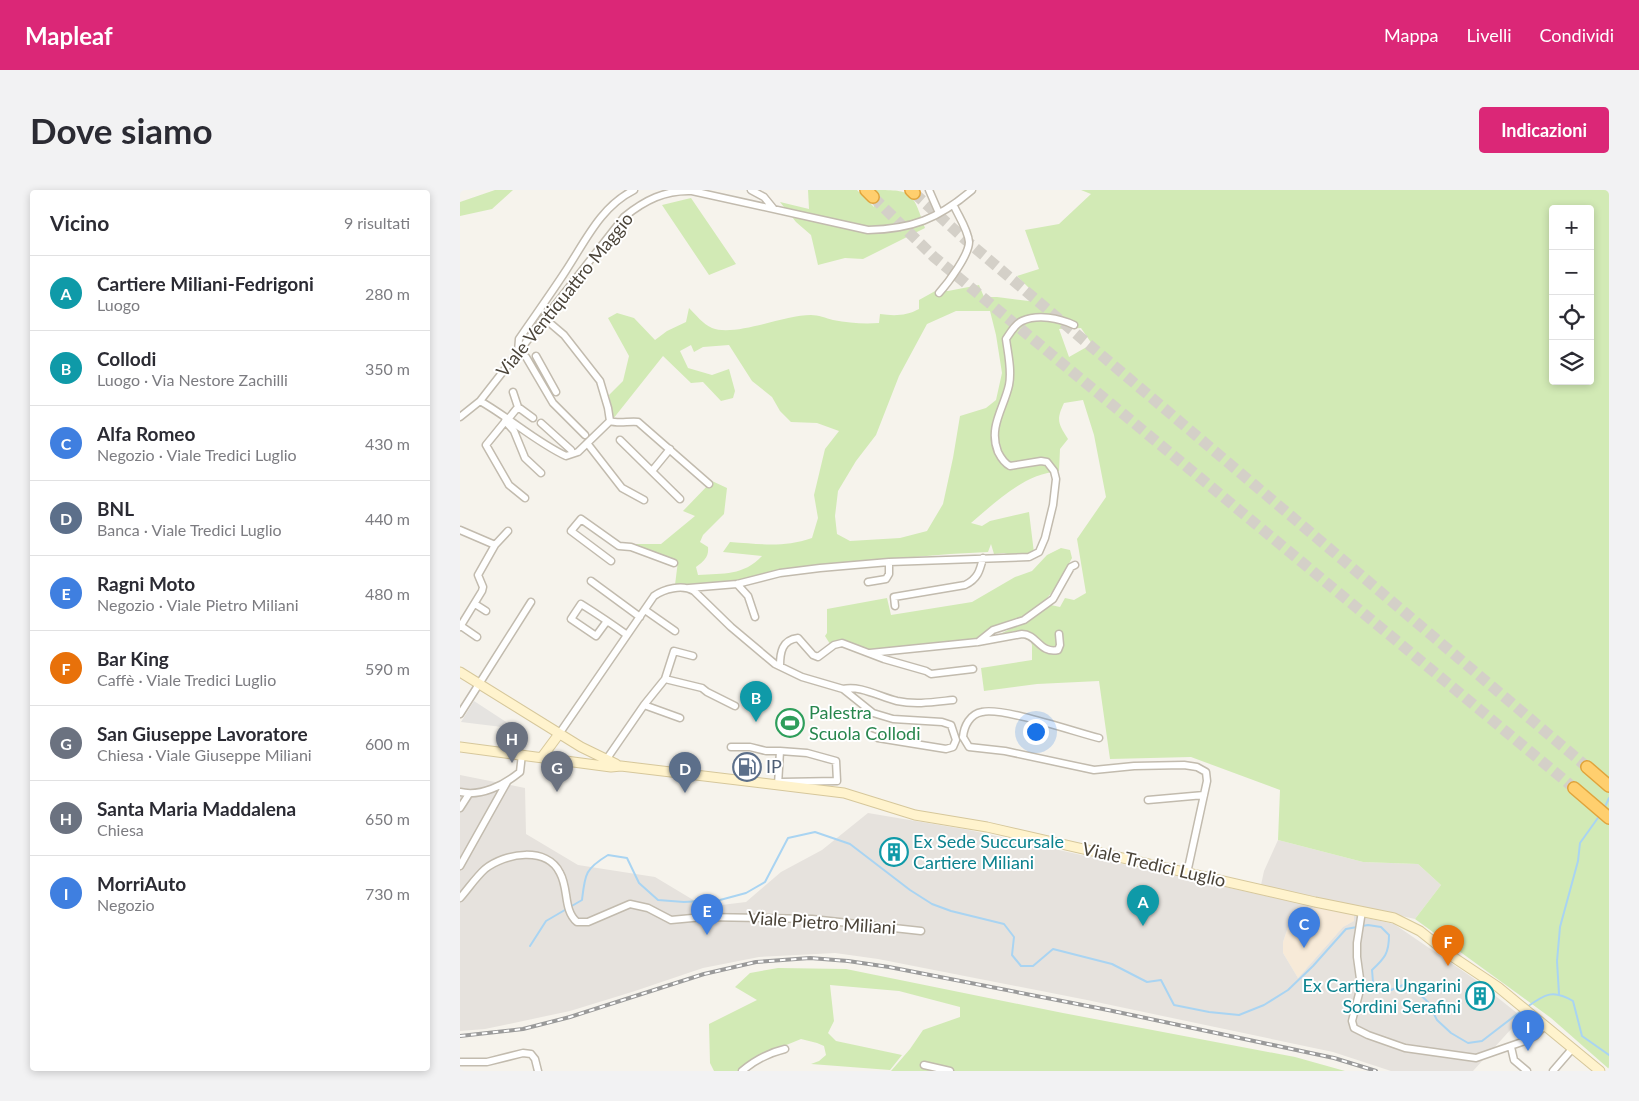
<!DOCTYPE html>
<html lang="it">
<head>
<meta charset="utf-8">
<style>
  :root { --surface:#fff; --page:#f2f2f3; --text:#2b2b33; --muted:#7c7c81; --line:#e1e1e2; --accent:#db2777 }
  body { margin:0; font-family:Lato,sans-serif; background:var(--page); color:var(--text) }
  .controls { position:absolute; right:15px; top:15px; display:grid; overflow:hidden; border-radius:5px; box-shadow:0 2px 8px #0003 }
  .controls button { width:45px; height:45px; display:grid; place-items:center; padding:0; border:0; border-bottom:1px solid var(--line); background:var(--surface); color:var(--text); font:25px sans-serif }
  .you { position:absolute; left:575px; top:541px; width:18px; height:18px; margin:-12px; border:4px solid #fff; border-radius:50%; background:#1a73e8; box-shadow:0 0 0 8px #1a73e833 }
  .badge { display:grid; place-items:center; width:32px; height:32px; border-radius:50%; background:var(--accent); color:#fff; font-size:16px; font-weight:700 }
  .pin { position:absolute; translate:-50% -41px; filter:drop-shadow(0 1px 2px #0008) }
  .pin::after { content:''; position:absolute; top:26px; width:18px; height:15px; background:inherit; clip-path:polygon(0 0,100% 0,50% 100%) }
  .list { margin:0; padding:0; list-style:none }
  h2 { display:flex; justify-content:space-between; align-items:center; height:65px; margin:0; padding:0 20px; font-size:21px }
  h2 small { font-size:16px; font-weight:400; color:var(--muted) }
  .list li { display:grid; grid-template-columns:32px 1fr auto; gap:15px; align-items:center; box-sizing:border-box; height:75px; padding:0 20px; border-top:1px solid var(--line) }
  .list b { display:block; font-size:19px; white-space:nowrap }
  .list p { margin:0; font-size:16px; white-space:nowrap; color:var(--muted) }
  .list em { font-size:16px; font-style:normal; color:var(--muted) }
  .icon { flex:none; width:28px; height:28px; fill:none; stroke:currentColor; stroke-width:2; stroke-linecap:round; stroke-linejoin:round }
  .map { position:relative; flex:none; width:1149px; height:881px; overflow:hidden; border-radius:5px }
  header { display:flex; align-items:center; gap:30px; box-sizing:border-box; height:70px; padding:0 25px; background:var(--accent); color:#fff }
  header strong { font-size:24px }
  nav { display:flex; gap:28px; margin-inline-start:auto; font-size:18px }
  .intro { display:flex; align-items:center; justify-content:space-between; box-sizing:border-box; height:120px; padding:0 30px }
  h1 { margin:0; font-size:35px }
  .button { padding:12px 22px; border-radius:5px; background:var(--accent); color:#fff; font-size:18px; font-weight:700 }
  main { display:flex; gap:30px; padding:0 30px }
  aside { flex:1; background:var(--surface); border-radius:5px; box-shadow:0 2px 8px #0003 }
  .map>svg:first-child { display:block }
</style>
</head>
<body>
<header>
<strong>Mapleaf</strong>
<nav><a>Mappa</a><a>Livelli</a><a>Condividi</a></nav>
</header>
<div class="intro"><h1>Dove siamo</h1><a class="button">Indicazioni</a></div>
<main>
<aside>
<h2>Vicino<small>9 risultati</small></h2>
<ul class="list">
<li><span class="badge" style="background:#0f9aa8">A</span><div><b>Cartiere Miliani-Fedrigoni</b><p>Luogo</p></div><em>280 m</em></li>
<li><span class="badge" style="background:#0f9aa8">B</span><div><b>Collodi</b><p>Luogo · Via Nestore Zachilli</p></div><em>350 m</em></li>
<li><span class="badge" style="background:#3f7fe0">C</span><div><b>Alfa Romeo</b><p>Negozio · Viale Tredici Luglio</p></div><em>430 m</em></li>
<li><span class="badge" style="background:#5c6f8a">D</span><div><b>BNL</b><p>Banca · Viale Tredici Luglio</p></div><em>440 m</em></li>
<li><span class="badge" style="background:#3f7fe0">E</span><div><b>Ragni Moto</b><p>Negozio · Viale Pietro Miliani</p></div><em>480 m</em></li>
<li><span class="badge" style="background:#e8710a">F</span><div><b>Bar King</b><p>Caffè · Viale Tredici Luglio</p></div><em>590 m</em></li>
<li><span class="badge" style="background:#6b7280">G</span><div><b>San Giuseppe Lavoratore</b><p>Chiesa · Viale Giuseppe Miliani</p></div><em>600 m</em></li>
<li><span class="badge" style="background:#6b7280">H</span><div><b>Santa Maria Maddalena</b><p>Chiesa</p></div><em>650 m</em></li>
<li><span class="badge" style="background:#3f7fe0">I</span><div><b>MorriAuto</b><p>Negozio</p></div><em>730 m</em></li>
</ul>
</aside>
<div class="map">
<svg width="1149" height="881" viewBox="0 0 1149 881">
  <rect width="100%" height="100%" fill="#f6f3ec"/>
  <path fill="#f7ead8" d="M856 717 894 725V731L883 737 838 788 823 763V752L828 737 845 721Z"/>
  <path fill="#e6e2dd" d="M0 585 65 598 66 644 118 675 195 687 245 717 286 712 321 682 362 660 408 623 509 640 856 717 845 721 828 737 823 752V763L838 788 883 737 894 731V725L934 734 1013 788 1062 827 1013 881H931L873 862 627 810 418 769 375 763 299 767 243 778 175 801 110 821 25 839 0 841Z
    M818 650 903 672 958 674 981 695 955 729 801 695 804 681Z"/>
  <path fill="#d2eab5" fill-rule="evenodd" d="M35 0H53L32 19 0 26V12Z
    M348 0H397L414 17V2L412 0C452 0 452 0 465 38L403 69 385 68 358 75 351 45 336 32 320 12 349 19Z
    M621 0H1149V879L1091 828 955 729 981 695 958 674 903 672 818 650 820 600 731 567 650 569 639 491 577 494 524 501 521 478 572 470V455L568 442 556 441 540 444 566 431 591 415 600 417 605 408 614 410 626 403 617 349 646 307 634 245 623 210 604 213C596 230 598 233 608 249L600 259 599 281C564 284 537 311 511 333L522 336 530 331 569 322 574 363 566 370 544 363 534 364 531 354 528 362 490 364 373 374 278 392 215 395 218 371 163 354H201L235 326 223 321 252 291 267 298 264 324 243 345 240 352 248 357C249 367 244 371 236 377L238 385C264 383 283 386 302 366L263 362 270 352C301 354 322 358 352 348L358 328 354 305 365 259 379 241 357 233 331 232 320 221 312 207 292 191 269 155 243 157 234 162 231 155 220 161 228 178 252 185 269 179 275 201 273 208 261 211 243 192 231 193 203 166 153 229 149 205 163 191 169 166 148 128 157 123 174 128 195 150 207 141 226 132 229 118C236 125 243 134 252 138 275 147 324 125 351 125 358 125 366 128 373 130 389 133 403 134 419 133L420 124C434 126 446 126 459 119V110L477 100 488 101 519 95 524 107H537L569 111 570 99 557 86 579 79 565 40 599 34 631 4ZM1093 19H1130V191H1093ZM496 121H530L536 145 542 183 536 210 526 218 500 226 493 268 483 314 467 341 440 348 390 351 377 344 375 326 378 301 396 271 416 245 439 186 467 134ZM621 138 632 154 609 167 599 139Z
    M231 8 276 74 249 85 202 15Z
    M601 358 610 360 612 368 597 396 583 413 555 431 532 443 514 449 413 462 382 450 370 454 365 446 367 443V419L427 408 431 425 512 412 555 387 572 381 587 365Z
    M318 778 386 779 603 823 835 867 885 881H431L450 859 463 840 500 827V817L439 801 370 795 374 831 368 843 376 851 442 865 430 880 351 874 359 871 366 865 364 856 357 853 341 849 302 865 279 881H254L250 873 249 834 297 810 275 797 290 783Z"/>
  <path fill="#e5e3e0" d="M14 511 63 543 42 539V537L1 532Z"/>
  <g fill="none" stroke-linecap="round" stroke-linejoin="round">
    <path stroke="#a9d4f2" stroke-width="2" d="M1144 619 1149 608
      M70 756 86 731 122 710C125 684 125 679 148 665L167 668 179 693 198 710 224 712 260 710 286 703 305 692 328 648 355 642 390 654 450 700 472 714 491 721 544 734 554 747 552 765 561 776H573L593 759 652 774 687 792 701 790 714 815 749 822 779 825 804 815 828 800 853 776 886 739 908 735 921 737 929 745C929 763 925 768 912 780L913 792 931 800 943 795 954 799 968 812 977 830 991 843 1008 853 1022 851 1061 821
      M1099 804 1097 771 1100 737 1118 671 1120 653 1140 625
      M1067 817C1085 804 1093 799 1113 811L1122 846 1149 865"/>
    <path stroke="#d4d0c8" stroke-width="11" stroke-dasharray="11 5.5" stroke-linecap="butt" d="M454 3 508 52 1127 577
      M413 7 474 67 1114 598"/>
    <defs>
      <path id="street" d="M291 0 304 7 313 18
        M469 0 479 23
        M479 103C488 93 509 65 509 52 508 40 499 27 494 16
        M84 128 104 145 140 191 148 218 150 231
        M76 166 96 202
        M53 202 58 217
        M20 211C50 228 76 252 106 266L118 262 150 231
        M0 227 20 211 164 27C185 10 205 0 232 1L408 40C452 39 478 29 512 0
        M48 228 26 255 49 295 65 308
        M49 228 58 217 73 228
        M45 231 54 241 65 268 81 283
        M150 231C158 234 169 231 178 232L249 294
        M81 233 111 260
        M125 245 93 213 66 167 58 162 59 149C74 127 90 105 105 82 125 52 140 17 174 0
        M160 250 220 309
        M127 253 162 298 184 310
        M192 281 210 259
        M0 340 35 355
        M151 371 111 341 121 329 159 356 171 357 214 373
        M131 391 180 427
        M408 392 426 389 429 384V372
        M277 394 288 406 295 427
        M229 398 277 394 320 383 360 378 429 372 569 367 579 362 585 348 593 315 596 289 594 281 587 272 581 271 550 276C544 273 541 268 538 262 528 237 544 218 549 195 552 180 548 164 546 149 550 143 555 134 562 131 578 124 599 128 614 135
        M15 414 26 421
        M435 416 434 407 505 395C518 389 520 380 523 368
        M185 420 215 441
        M147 431 136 446 111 429 121 414C137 424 152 434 167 445
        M1 436 17 447
        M0 437 22 401 23 397 18 385 35 355 48 341
        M518 452 533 440 564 430 593 409 611 377 615 375
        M410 463 518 452 562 444C577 444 580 464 598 460L600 455 599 444
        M320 476C320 462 322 450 338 448L353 465 358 467 374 455 382 453 424 469 466 481 471 484 513 479
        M205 489 242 498 247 502 275 516
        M383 499C400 495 420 507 437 511 456 515 474 512 493 510
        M184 515 220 528
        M0 524 71 412
        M99 544 194 406C204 399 222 394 234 401L271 437 315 474 342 487 383 499 413 523 433 529 482 532 491 535 496 550 493 557 486 559 418 548 410 545
        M503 547 509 557 545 561 634 580 674 576 724 575 737 577 746 582 747 591 727 683
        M503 547C504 536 510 524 522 522 543 517 615 542 639 548
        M271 557H290L306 561H320L318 595
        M320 561 347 563 376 571 377 591 322 592
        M146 570 184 515 205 489 214 461 233 466
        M0 602C21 607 44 595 60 582L62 564
        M688 610 744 605
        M0 618 9 604
        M0 676 47 592
        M0 708C8 699 16 687 25 679 45 663 87 656 100 683 109 699 103 720 117 732H128L170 714 188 718 211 730 243 727 352 729 461 741
        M902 721 897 753V767L901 796 892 831 894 838 908 845 945 858 1016 868 1062 852 1075 846 1084 836
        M1051 857 1054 870 1067 881
        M0 872H27L63 863 71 864 75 869 78 881
        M464 875 490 881
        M282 881C295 870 308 863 325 859
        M1093 881 1112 859"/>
      <path id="secondary" d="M0 482 121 557 156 574
        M0 557 151 577 161 576 384 603 455 625 527 637 855 712 934 728 960 741 990 765 1038 797 1140 881
        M82 567 99 544"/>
      <path id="highway" d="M406 0 413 7
        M451 0 454 3
        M1127 577 1149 596
        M1114 598 1149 628"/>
    </defs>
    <use href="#street" stroke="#c2bbae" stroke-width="9"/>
    <use href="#secondary" stroke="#d6c79b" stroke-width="11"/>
    <use href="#highway" stroke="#e0a43c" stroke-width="14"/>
    <use href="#street" stroke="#fff" stroke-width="6"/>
    <use href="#secondary" stroke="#fff3cd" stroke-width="9"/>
    <use href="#highway" stroke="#ffcf6e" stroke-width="11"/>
    <defs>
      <path id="rail" d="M0 846 63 839 110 827 244 784 296 772 350 768 388 771 429 777 648 820 874 868 916 881"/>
    </defs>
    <use href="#rail" stroke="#9a9a9a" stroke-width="4"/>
    <use href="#rail" stroke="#fff" stroke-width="2" stroke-dasharray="5.5" stroke-linecap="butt"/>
  </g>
  <defs>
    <symbol id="stadium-ring" viewBox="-11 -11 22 22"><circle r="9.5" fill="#fff" stroke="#2e9e5b" stroke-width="1.5"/><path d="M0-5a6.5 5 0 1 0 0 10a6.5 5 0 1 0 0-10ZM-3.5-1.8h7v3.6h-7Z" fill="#2e9e5b"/></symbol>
    <symbol id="fuel-ring" viewBox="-11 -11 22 22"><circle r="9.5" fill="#fff" stroke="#5c6f8a" stroke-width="1.5"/><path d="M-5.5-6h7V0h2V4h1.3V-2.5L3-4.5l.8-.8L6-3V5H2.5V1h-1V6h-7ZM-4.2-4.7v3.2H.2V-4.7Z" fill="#5c6f8a"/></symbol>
    <symbol id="building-ring" viewBox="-11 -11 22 22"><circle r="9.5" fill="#fff" stroke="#0f9aa8" stroke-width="1.5"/><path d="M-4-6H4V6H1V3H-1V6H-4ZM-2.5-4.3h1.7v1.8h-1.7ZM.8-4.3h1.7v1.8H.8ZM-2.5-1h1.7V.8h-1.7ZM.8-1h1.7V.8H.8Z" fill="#0f9aa8"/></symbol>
  </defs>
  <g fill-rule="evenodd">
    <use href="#stadium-ring" x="314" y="517" width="32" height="32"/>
    <use href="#fuel-ring" x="271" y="561" width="32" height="32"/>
    <use href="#building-ring" x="418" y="646" width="32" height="32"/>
    <use href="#building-ring" x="1004" y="790" width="32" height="32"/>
  </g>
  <g text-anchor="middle" stroke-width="4" stroke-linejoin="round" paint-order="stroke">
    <g font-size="18" fill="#4b4439" stroke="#fff">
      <text transform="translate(105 105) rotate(-51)" y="6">Viale Ventiquattro Maggio</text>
      <text transform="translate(694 675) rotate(13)" y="6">Viale Tredici Luglio</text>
      <text transform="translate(362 733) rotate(4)" y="6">Viale Pietro Miliani</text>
    </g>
    <g font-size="18" fill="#27864d" stroke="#fff" text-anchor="start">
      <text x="349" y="529">Palestra<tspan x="349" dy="21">Scuola Collodi</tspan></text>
    </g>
    <g font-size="18" fill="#4e5e75" stroke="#fff" text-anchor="start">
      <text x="306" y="583">IP</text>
    </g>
    <g font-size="18" fill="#0d838f" stroke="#fff" text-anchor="start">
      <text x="453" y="658">Ex Sede Succursale<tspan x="453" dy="21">Cartiere Miliani</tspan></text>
      <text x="1001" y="802" text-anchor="end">Ex Cartiera Ungarini<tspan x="1001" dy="21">Sordini Serafini</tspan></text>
    </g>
  </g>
</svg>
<div class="controls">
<button>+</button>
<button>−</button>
<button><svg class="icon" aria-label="locate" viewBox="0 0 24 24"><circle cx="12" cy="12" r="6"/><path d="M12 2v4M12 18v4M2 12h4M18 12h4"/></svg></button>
<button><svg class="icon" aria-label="layers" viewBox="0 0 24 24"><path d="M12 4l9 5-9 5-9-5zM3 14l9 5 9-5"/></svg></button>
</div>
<div class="you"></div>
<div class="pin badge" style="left:683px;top:736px;background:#0f9aa8">A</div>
<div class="pin badge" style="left:296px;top:532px;background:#0f9aa8">B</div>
<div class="pin badge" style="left:844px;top:758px;background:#3f7fe0">C</div>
<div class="pin badge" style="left:225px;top:603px;background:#5c6f8a">D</div>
<div class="pin badge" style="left:247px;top:745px;background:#3f7fe0">E</div>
<div class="pin badge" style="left:988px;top:776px;background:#e8710a">F</div>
<div class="pin badge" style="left:97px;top:602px;background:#6b7280">G</div>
<div class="pin badge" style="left:52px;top:573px;background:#6b7280">H</div>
<div class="pin badge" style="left:1068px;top:861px;background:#3f7fe0">I</div>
</div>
</main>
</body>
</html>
